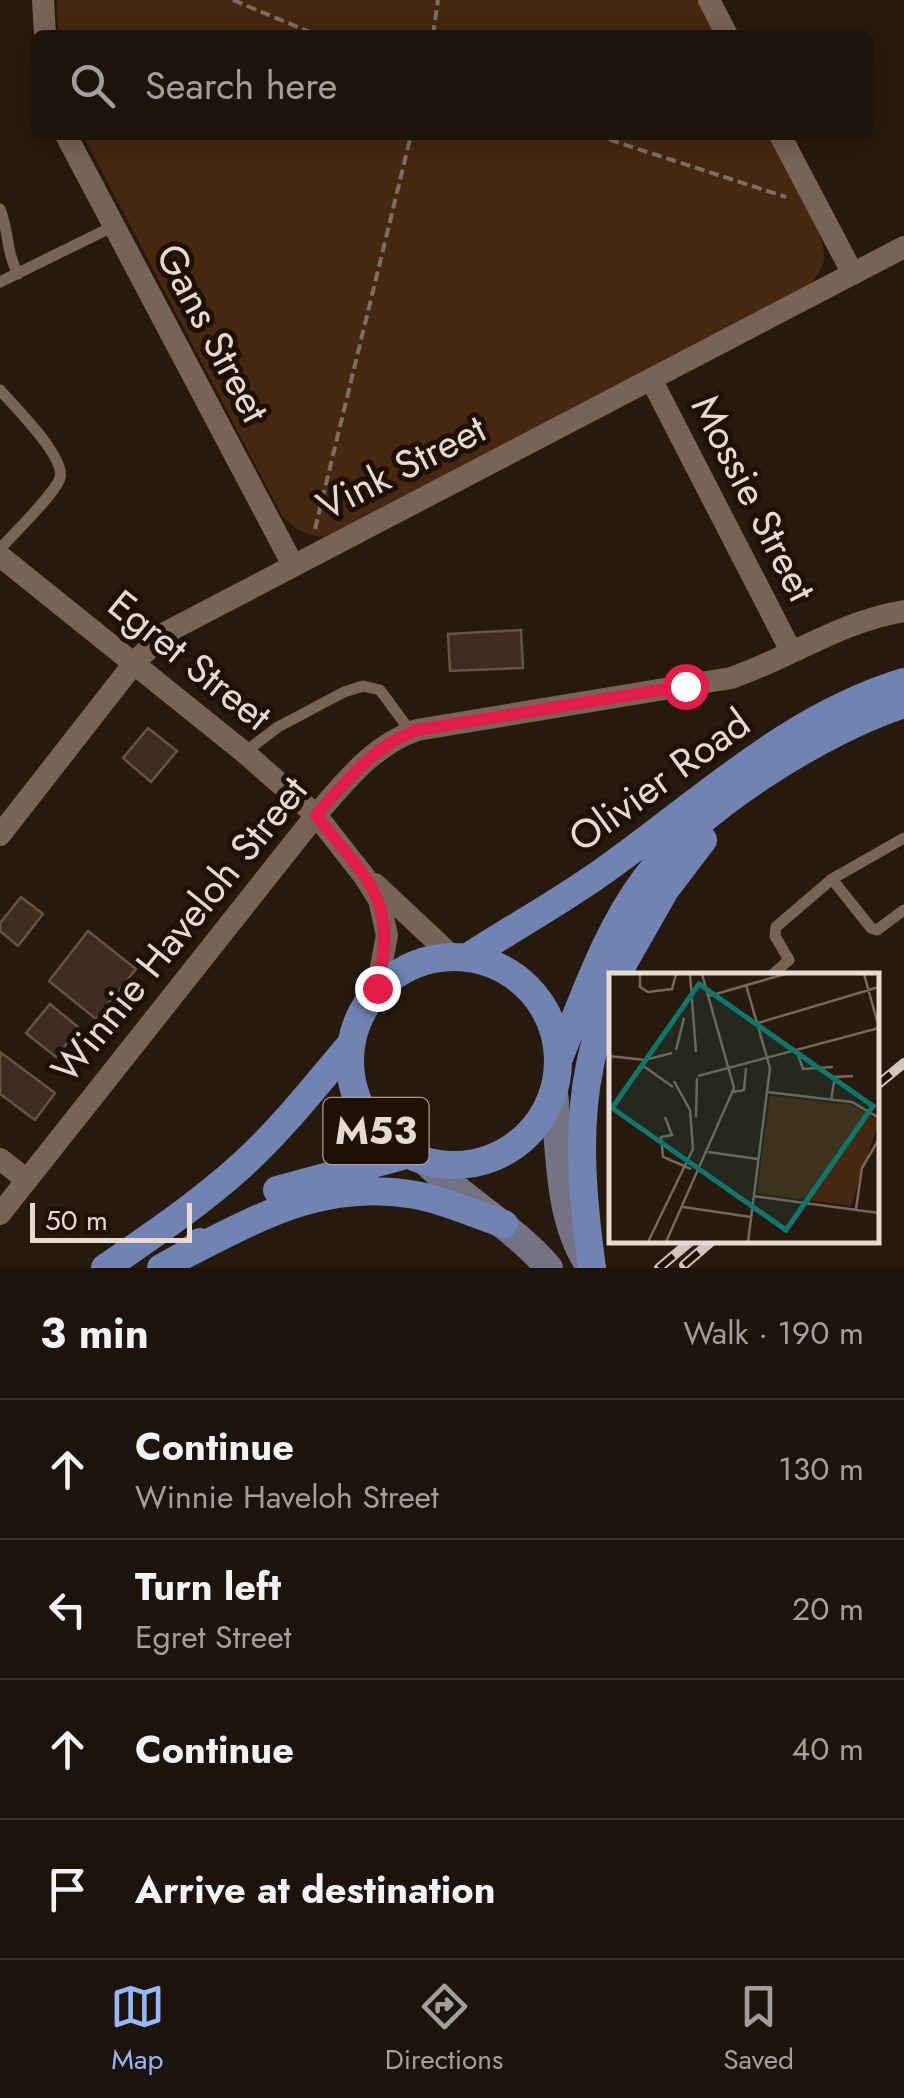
<!DOCTYPE html>
<html lang="en">
<head>
<meta charset="utf-8">
<style>
  :root { --surface:#1e130a; --page:#261c13; --text:#f1f3f6; --muted:#a19e9c; --line:#3c322b; --accent:#94b7fd }
  body { margin:0; font-family:Jost,sans-serif; background:var(--page); color:var(--text) }
  .scale { position:absolute; left:30px; bottom:25px; width:162px; box-sizing:border-box; padding-left:10px; border:5px solid #e6dbd3; border-top:0; font-size:28px; line-height:35px; white-space:nowrap; color:#e6dbd3; -webkit-text-stroke:8px #1f1005; paint-order:stroke }
  .stop { position:absolute; width:30px; height:30px; margin:-22px; border:8px solid #e11d48; border-radius:50%; background:#fff }
  .stop.end { background:#e11d48; border-color:#fff; box-shadow:0 2px 10px #0008 }
  .list { margin:0; padding:0; list-style:none }
  h2 { display:flex; justify-content:space-between; align-items:center; height:130px; margin:0; padding:0 40px; font-size:42px }
  h2 small { font-size:32px; font-weight:400; color:var(--muted) }
  .list li { display:grid; grid-template-columns:65px 1fr auto; gap:30px; align-items:center; box-sizing:border-box; height:140px; padding:0 40px; border-top:2px solid var(--line) }
  .list b { display:block; font-size:38px; white-space:nowrap }
  .list p { margin:0; font-size:32px; white-space:nowrap; color:var(--muted) }
  .list em { font-size:32px; font-style:normal; color:var(--muted) }
  .icon { flex:none; width:55px; height:55px; fill:none; stroke:currentColor; stroke-width:2; stroke-linecap:round; stroke-linejoin:round }
  .map { position:relative; flex:none; width:904px; height:1268px; overflow:hidden }
  .search { position:absolute; background:var(--surface); box-shadow:0 5px 25px #0003; left:30px; right:30px; top:30px; height:110px; display:flex; align-items:center; gap:25px; box-sizing:border-box; padding:0 35px; border-radius:15px; color:var(--muted); font-size:38px }
  .sheet { height:690px; background:var(--surface) }
  nav { display:flex; justify-content:space-around; align-items:center; box-sizing:border-box; height:140px; border-top:2px solid var(--line); background:var(--surface); font-size:28px; color:var(--muted) }
  nav a { display:grid; justify-items:center; gap:5px }
  nav .on { color:var(--accent) }
  .map>svg:first-child { display:block }
</style>
</head>
<body>
<div class="map">
<svg width="904" height="1268" viewBox="0 0 904 1268">
  <rect width="100%" height="100%" fill="#28190d"/>
  <path fill="#46270f" d="M57 0H698L716 35H58Z
    M83 135H768C783 164 822 223 824 254 825 266 818 274 812 283L335 536C312 539 298 532 282 516Z"/>
  <path fill="#3d2c1f" stroke="#655345" stroke-width="2.5" d="M521 630 523 668 450 671 448 634Z
    M148 728 177 751 151 782 123 758Z
    M21 897 43 914 18 946 0 931V923Z
    M88 931 136 969 96 1019 49 981Z
    M50 1004 79 1028 56 1057 26 1033Z
    M0 1052 55 1093 35 1120 0 1094Z"/>
  <g fill="none" stroke-linecap="round" stroke-linejoin="round">
    <path stroke="#7b6e64" stroke-width="4" stroke-dasharray="10 5" stroke-linecap="butt" d="M233 0 317 35
      M433 35 438 0
      M595 135 786 197
      M315 529 411 135"/>
    <path stroke="#786457" stroke-width="11" d="M0 209C9 231 6 252 18 274
      M0 282 114 226
      M0 390C14 406 66 457 60 478 55 494 13 534 0 549
      M245 752 278 727 344 692 363 686 380 690 411 732
      M832 879 904 838
      M771 976 789 960 775 936 776 927 832 879 871 928 877 930 904 910"/>
    <path stroke="#786457" stroke-width="22" d="M43 0 45 35
      M709 0 727 35
      M66 135 293 565
      M780 135 853 274
      M651 379 791 651
      M0 556 245 753 316 815 364 876 379 900 387 935 377 988
      M0 835 135 662 165 633 904 247
      M375 884 452 956
      M0 1159 27 1180
      M0 1214 316 815C346 781 373 745 417 730L731 678C790 658 841 621 904 611"/>
    <path stroke="#747385" stroke-width="28" d="M554 1093C560 1147 557 1215 587 1262
      M426 1162C465 1201 513 1226 549 1268"/>
    <path stroke="#7083b3" stroke-width="28" d="M350 1061a104 104 0 1 1 208 0a104 104 0 1 1-208 0Z
      M468 957C514 927 564 900 609 867 703 800 791 716 904 682
      M616 976 665 890 703 840
      M559 1058C584 998 606 931 646 878 699 808 821 731 904 704
      M277 1190 406 1155
      M188 1253C263 1215 327 1179 416 1195 446 1201 475 1214 504 1224
      M105 1268C151 1236 199 1204 241 1166 281 1130 315 1086 350 1045
      M161 1268 188 1253 200 1242
      M592 1268C583 1202 576 1131 590 1065 595 1039 604 1014 612 989"/>
    <defs>
      <path id="rail" d="M876 1086 904 1063
        M684 1265 713 1240
        M659 1268 692 1240"/>
    </defs>
    <use href="#rail" stroke="#d1c5bd" stroke-width="10"/>
    <use href="#rail" stroke="#1f1005" stroke-width="6" stroke-dasharray="19" stroke-linecap="butt"/>
  </g>
  <g fill="none" stroke-linecap="round" stroke-linejoin="round">
    <path stroke="#e11d48" stroke-width="12" d="M377 988C399 896 368 883 316 815 347 781 373 746 417 730L685 686"/>
  </g>
  <g text-anchor="middle" stroke-width="10" stroke-linejoin="round" paint-order="stroke">
    <rect fill="#1f1005" stroke="#aa9e95" stroke-width="2.5" x="323.5" y="1098" width="105" height="66" rx="8"/>
    <g font-size="38" font-weight="bold" fill="#e6dbd3">
      <text x="376" y="1144">M53</text>
    </g>
    <g font-size="40" fill="#e6dbd3" stroke="#1f1005">
      <text transform="translate(213 333) rotate(62)" y="14">Gans Street</text>
      <text transform="translate(401 467) rotate(-27)" y="14">Vink Street</text>
      <text transform="translate(754 498) rotate(63)" y="14">Mossie Street</text>
      <text transform="translate(190 660) rotate(39)" y="14">Egret Street</text>
      <text transform="translate(659 780) rotate(-36)" y="14">Olivier Road</text>
      <text transform="translate(179 929) rotate(-51)" y="14">Winnie Haveloh Street</text>
    </g>
  </g>
  <g transform="translate(609 973)">
    <rect width="270" height="270" fill="#28190d"/>
    <path d="M161 123 242 132 270 148 242 233 148 220Z" fill="#46270f"/>
    <path fill="none" stroke="#74675c" stroke-width="2.5" d="M31 1V14L39 19 63 16 67 1M81 1 87 79M255 1 270 55M137 12 161 95 139 269M100 23 176 1M149 50 270 14M67 77 75 45M188 79 194 96 224 94M0 83 36 87 63 80M33 92 64 114M89 103 270 55M124 119 135 117 137 95M158 119 243 129 270 145M222 127 226 104 244 103M56 144 63 162 52 164 54 184 82 196M87 144 88 105M99 179 149 186M144 223 270 240M74 234 142 244M247 236 253 195 270 166M39 269 84 176 81 137 65 108M57 269 125 115 93 1"/>
    <path fill="#0f766e" fill-opacity="0.15" stroke="#0f766e" stroke-width="5" d="M90 11 264 133 177 257 3 135Z"/>
    <rect width="270" height="270" fill="none" stroke="#e6dbd3" stroke-width="5"/>
  </g>
</svg>
<div class="scale">50 m</div>
<div class="stop" style="left:685px;top:686px"></div>
<div class="stop end" style="left:377px;top:988px"></div>
<div class="search"><svg class="icon" aria-label="search" viewBox="0 0 24 24"><circle cx="10" cy="10" r="6"/><path d="M15 15l6 6"/></svg>Search here</div>
</div>
<section class="sheet">
<h2>3 min<small>Walk · 190 m</small></h2>
<ul class="list">
<li><svg class="icon" aria-label="ahead" viewBox="0 0 24 24"><path d="M12 20V5M6 11l6-6 6 6"/></svg><div><b>Continue</b><p>Winnie Haveloh Street</p></div><em>130 m</em></li>
<li><svg class="icon" aria-label="left" viewBox="0 0 24 24"><path d="M17 20v-9H6M10 6l-5 5 5 5"/></svg><div><b>Turn left</b><p>Egret Street</p></div><em>20 m</em></li>
<li><svg class="icon" aria-label="ahead" viewBox="0 0 24 24"><path d="M12 20V5M6 11l6-6 6 6"/></svg><div><b>Continue</b></div><em>40 m</em></li>
<li><svg class="icon" aria-label="arrive" viewBox="0 0 24 24"><path d="M6 21V4h12l-3 4 3 4H6"/></svg><div><b>Arrive at destination</b></div></li>
</ul>
</section>
<nav>
<a class="on"><svg class="icon" aria-label="map" viewBox="0 0 24 24"><path d="M3 6l6-2 6 2 6-2v14l-6 2-6-2-6 2zM9 4v14M15 6v14"/></svg>Map</a>
<a><svg class="icon" aria-label="directions" viewBox="0 0 24 24"><path d="M12 3l9 9-9 9-9-9zM9 14v-3h6M13 9l2 2-2 2"/></svg>Directions</a>
<a><svg class="icon" aria-label="saved" viewBox="0 0 24 24"><path d="M7 4h10v16l-5-4-5 4z"/></svg>Saved</a>
</nav>
</body>
</html>
